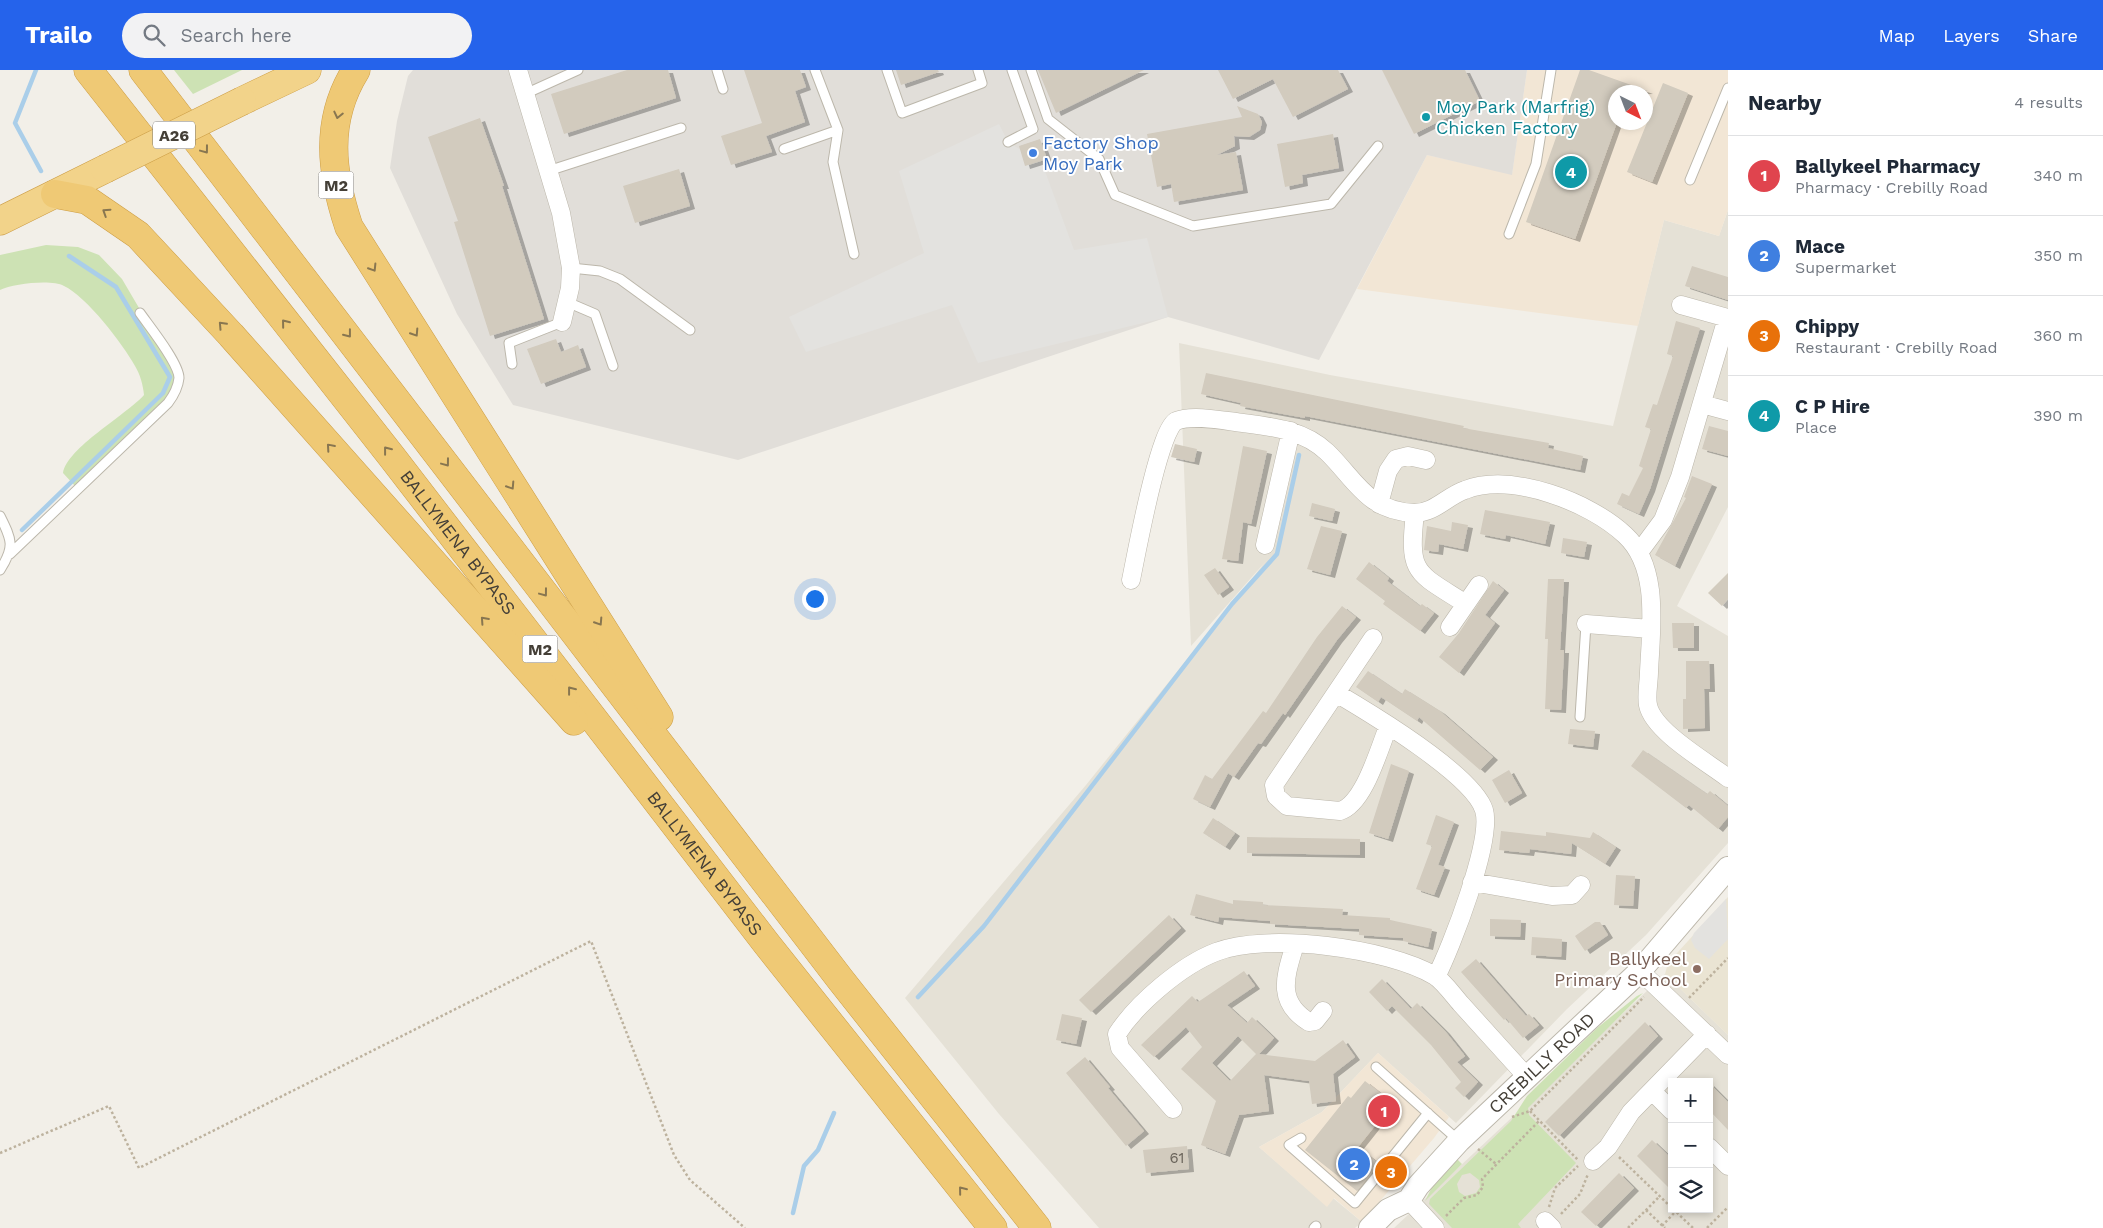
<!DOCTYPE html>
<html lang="en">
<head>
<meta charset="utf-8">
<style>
  :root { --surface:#fff; --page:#f2f2f3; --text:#1f2937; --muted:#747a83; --line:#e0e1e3; --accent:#2563eb }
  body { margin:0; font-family:"Work Sans",sans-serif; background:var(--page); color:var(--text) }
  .controls { position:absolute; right:15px; bottom:15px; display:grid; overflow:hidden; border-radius:0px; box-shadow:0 2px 8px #0003 }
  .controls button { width:45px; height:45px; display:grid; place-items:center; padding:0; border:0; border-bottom:1px solid var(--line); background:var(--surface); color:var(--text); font:25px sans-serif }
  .compass { position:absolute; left:1608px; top:15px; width:45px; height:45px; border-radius:50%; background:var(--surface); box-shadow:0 2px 8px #0003; rotate:138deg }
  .you { position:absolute; left:814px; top:528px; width:18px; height:18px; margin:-12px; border:4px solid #fff; border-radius:50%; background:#1a73e8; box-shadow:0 0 0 8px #1a73e833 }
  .badge { display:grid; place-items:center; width:32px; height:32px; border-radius:50%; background:var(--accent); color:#fff; font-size:16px; font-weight:700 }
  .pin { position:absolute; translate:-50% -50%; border:2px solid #fff; box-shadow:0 1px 5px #0006 }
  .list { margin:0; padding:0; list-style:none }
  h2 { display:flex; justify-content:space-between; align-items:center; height:65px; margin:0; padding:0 20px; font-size:21px }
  h2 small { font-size:16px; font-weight:400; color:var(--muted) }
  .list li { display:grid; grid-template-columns:32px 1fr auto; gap:15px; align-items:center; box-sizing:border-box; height:80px; padding:0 20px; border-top:1px solid var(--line) }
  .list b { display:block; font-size:19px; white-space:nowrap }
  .list p { margin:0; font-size:16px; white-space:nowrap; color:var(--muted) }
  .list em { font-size:16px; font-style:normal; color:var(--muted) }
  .icon { flex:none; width:28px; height:28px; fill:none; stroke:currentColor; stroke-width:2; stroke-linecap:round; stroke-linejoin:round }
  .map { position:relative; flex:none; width:1728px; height:1158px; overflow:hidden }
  header { display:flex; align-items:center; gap:30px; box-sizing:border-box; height:70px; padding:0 25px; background:var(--accent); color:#fff }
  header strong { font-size:24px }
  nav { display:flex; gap:28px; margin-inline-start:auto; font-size:18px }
  .search { width:350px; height:45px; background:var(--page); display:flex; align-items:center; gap:12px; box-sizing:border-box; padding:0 18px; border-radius:28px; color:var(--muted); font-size:19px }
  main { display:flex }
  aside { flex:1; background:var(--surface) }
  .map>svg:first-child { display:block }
</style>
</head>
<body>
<header>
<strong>Trailo</strong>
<div class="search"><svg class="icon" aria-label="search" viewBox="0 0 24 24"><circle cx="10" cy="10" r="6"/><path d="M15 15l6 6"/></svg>Search here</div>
<nav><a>Map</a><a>Layers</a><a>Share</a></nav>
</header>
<main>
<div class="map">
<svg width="1728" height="1158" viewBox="0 0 1728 1158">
  <defs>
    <filter id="shadow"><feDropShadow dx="5" dy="3" stdDeviation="0" flood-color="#0004"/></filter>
  </defs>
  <rect width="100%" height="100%" fill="#f2efe8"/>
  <path fill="#e5e1d6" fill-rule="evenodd" d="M1728 140V437L1677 536 1728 566V773L1646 865 1567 939 1456 1053 1378 983 1322 1042 1259 1077 1327 1136 1333 1128 1362 1152 1355 1158H1099L999 1044 905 928 1086 715 1266 491 1191 576 1179 273 1330 305 1613 356 1664 150 1719 166Z
    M1665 904 1728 965V1158H1394ZM1672 1012H1709V1139H1672Z"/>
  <path fill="#f2e6d5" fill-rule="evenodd" d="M1527 0H1728V140L1719 166 1664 150 1638 256 1357 219 1427 85 1512 104ZM1616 22H1646V52H1616Z
    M1378 983 1449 1047 1434 1068 1362 1152 1334 1128 1327 1137 1259 1077 1322 1042Z"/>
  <path fill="#e1ded9" d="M413 0H1527L1512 105 1427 85 1319 290 1168 247 738 390 513 335 457 244 390 98 397 51 408 6Z"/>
  <path fill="#eae4d3" d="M1728 827V965L1665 904 1668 893Z"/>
  <path fill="#cde2b4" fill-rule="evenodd" d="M174 0H242L193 24Z
    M46 175 78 177 99 185 122 209 179 306 176 322 75 416 63 403C67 378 126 345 144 325 143 315 140 304 135 296 123 274 86 226 64 216 51 209 13 214 0 220V185Z
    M1643 923 1528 1038 1529 1045 1576 1093 1518 1154 1521 1158H1452L1429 1134 1430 1129 1511 1051 1527 1026 1597 958 1637 926ZM1470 1103 1479 1110 1480 1117 1476 1123 1465 1126 1459 1122 1457 1114 1462 1105Z
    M1457 1089 1462 1094 1425 1131 1436 1109Z"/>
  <path fill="#e3e2df" d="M999 54 1008 72 1042 93 1074 180 1147 168 1168 247 978 293 952 235 806 282 789 247 924 183 899 101Z
    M1726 829 1728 869 1709 889 1695 878 1691 870 1694 863Z"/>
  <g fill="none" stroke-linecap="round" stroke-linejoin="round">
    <path stroke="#aacee9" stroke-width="4.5" d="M36 0 15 53 41 101
      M22 460 163 323 170 307 116 217 69 186
      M918 927 984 856 1232 534 1277 484 1299 385
      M793 1143 804 1096 818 1080 834 1043"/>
  </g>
  <path fill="#d2cbbe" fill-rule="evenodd" filter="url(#shadow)" d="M627 0H668L676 28 564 64 551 24Z
    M744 0H800L806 17 795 21 805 52 766 66 772 82 731 95 721 66 762 53Z
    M896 0H938L939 2 901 15Z
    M1038 0H1144L1056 43Z
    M1218 0H1338L1348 19 1293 47 1273 9 1233 29Z
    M1382 0H1465L1480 31 1414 64Z
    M1580 0H1589L1648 21 1616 22V55L1575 169 1526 152Z
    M1663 13 1688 23 1652 112 1627 102Z
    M1237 36 1258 44 1262 52 1260 60 1249 67 1234 66 1235 76 1217 85 1236 82 1243 120 1174 132 1171 114 1157 117 1147 64 1242 47Z
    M480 48 504 116H502L544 249 490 266 454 152 458 151 428 67Z
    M1333 64 1339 98 1302 105 1303 113 1285 117 1277 74Z
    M1040 69 1047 89 1025 96 1019 76Z
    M679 99 690 136 635 153 623 116Z
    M1692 196 1728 207V230L1685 216Z
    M1676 251 1700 258 1650 419 1639 444 1617 434 1622 423 1629 426 1643 398 1639 396 1651 359 1645 357 1653 334 1657 335 1673 286 1667 284Z
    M556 269 561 282 578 275 586 297 541 314 527 279Z
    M1206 303 1464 356 1463 358 1549 373 1548 378 1583 386 1580 400 1305 346V348L1240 336 1241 333 1201 324Z
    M1709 356 1728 361V386L1702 379Z
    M1175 374 1197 379 1194 392 1171 387Z
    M1243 376 1267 381 1251 454 1243 452 1238 491 1222 489Z
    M1692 406 1712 414 1675 496 1655 485 1686 428 1684 427Z
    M1312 433 1335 439 1332 451 1309 446Z
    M1485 440 1550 452 1545 474 1506 465 1505 469 1480 464Z
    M1452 452 1468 455 1463 479 1439 474 1438 482 1424 480 1427 456 1451 461Z
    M1321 456 1342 461 1330 505 1307 499Z
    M1563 468 1587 472 1584 487 1561 483Z
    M1369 492 1389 508 1387 511 1420 536 1422 534 1434 543 1420 561 1383 534 1385 531 1356 509Z
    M1215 498 1229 517 1218 525 1204 505Z
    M1728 503V529L1722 536 1708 523Z
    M1548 509H1564L1560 580H1564L1561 640 1545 639 1548 569H1545Z
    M1493 511 1504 520 1485 545 1495 553 1459 603 1439 587 1459 563Z
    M1342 536 1356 547 1337 570 1285 645 1283 643 1261 674 1258 673 1234 707 1228 703 1210 737 1193 729 1205 705 1212 709 1263 641 1266 643 1317 567Z
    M1672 553H1694V578H1673Z
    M1686 591H1709L1710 619H1704L1705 658 1683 659V629H1686Z
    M1368 601 1402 624 1405 619 1440 641 1493 687 1480 700 1419 647 1417 651 1381 627 1378 632 1356 617Z
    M1570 659 1595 661 1593 677 1568 674Z
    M1643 680 1707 724 1710 721 1728 736V747L1718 759 1689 735 1686 738 1631 696Z
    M1391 694 1409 701 1388 769 1369 763Z
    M1509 700 1522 723 1505 733 1492 710Z
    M1436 745 1454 752 1438 795 1445 797 1434 825 1416 819 1432 776 1426 774Z
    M1213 748 1235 763 1225 777 1203 763Z
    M1501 761 1546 766V762L1590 768 1593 762 1616 777 1605 794 1572 773 1571 784 1530 779 1529 783 1499 780Z
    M1247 767 1360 769V785L1247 783Z
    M1616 805 1635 806 1633 836 1614 835Z
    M1196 824 1233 834V830L1263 832V835L1343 839 1342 845 1390 848V850L1432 859 1428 877 1403 871V868L1359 865V859L1270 854V851L1219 847 1218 852 1190 845Z
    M1169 845 1181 858 1091 942 1079 930Z
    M1490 849 1521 850 1520 867 1490 866Z
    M1595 852H1600L1608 865 1585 881 1575 866Z
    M1532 867 1562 869 1561 887 1531 885Z
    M1476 889 1526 946 1529 944 1539 955 1523 968 1506 948 1504 950 1461 902Z
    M1244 901 1255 916 1227 935 1247 953 1252 947 1274 968 1259 984 1315 991 1343 970 1355 987 1333 1004 1336 1031 1312 1034 1309 1011 1264 1005 1269 1041 1239 1045 1225 1084 1201 1075 1216 1031 1181 999 1202 977 1186 957 1154 987 1141 975 1192 926 1198 932ZM1238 966 1256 984 1230 1011 1212 993Z
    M1382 909 1411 939 1417 933 1445 961 1465 986 1457 992 1478 1012 1464 1027 1455 1018 1461 1012 1431 975 1392 936 1387 941 1369 922Z
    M1062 944 1082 948 1076 974 1056 970Z
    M1645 952 1658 966 1559 1066 1545 1052Z
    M1085 987 1110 1017 1108 1018 1144 1061 1126 1076 1066 1003Z
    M1365 1011 1393 1033 1358 1077 1379 1094 1357 1121 1305 1080 1348 1026 1351 1028Z
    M1709 1013 1728 1032V1060L1709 1040Z
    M1652 1070 1672 1089V1121L1637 1086Z
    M1187 1076 1189 1099 1146 1103 1143 1080Z
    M1619 1103 1634 1118 1596 1156 1581 1142Z"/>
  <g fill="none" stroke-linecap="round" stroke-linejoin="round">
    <defs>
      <path id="service" d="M717 0 723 19
        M887 0 902 43 982 13 978 0
        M1031 0 1048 49 1099 89 1115 125 1193 156 1331 134 1378 76
        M525 24 578 0
        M838 60 833 92 854 184
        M1008 72 1033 59 1012 0
        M784 79 838 60 815 0
        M548 101 681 58
        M1690 110 1728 18
        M1509 164 1536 94 1551 0
        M571 198 600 201 620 209 690 260
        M567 232 595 244 613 296
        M512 294 509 273 562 252
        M0 446C12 470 15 477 0 500
        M10 484 168 333C174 325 178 318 179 308 179 293 149 256 140 243
        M1580 647 1586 554
        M1376 997 1458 1070
        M1301 1068 1289 1075 1355 1133 1428 1043
        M1314 1158 1316 1156"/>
      <path id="minor" d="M518 0 561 143 571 198 570 218 562 252
        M1681 235 1728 248
        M1702 334 1728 341
        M1379 434 1388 401 1396 389 1408 386 1426 390
        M1415 443C1408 505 1416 502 1466 534
        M1265 475 1291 361
        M1640 481 1663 450 1680 407 1727 248
        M1131 510C1136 486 1159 359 1176 351 1192 344 1226 351 1243 353 1274 357 1304 360 1327 382 1355 409 1367 441 1414 443 1435 443 1447 426 1465 420 1512 402 1590 432 1625 465 1660 497 1651 558 1649 602 1649 612 1646 625 1648 635 1653 661 1707 692 1728 708
        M1586 554 1651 559
        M1450 557 1479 515
        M1373 568 1274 715 1276 726 1287 736 1340 741C1364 734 1379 679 1388 657
        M1336 623C1370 643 1473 705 1484 740 1493 770 1451 878 1436 907
        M1472 812 1552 826 1572 825 1581 815
        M1295 874C1286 905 1275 931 1309 952L1315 951 1323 941
        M1640 901 1728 985
        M1652 1021 1672 1041
        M1173 1039 1120 978 1117 964C1137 933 1182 895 1216 882 1267 862 1388 878 1435 906 1444 912 1453 925 1461 934 1483 958 1505 983 1527 1007
        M1709 1077 1728 1096
        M1593 1091 1608 1077 1631 1042 1707 964
        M1409 1130 1435 1158
        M1545 1151 1552 1158"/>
      <g id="tertiary">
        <path id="s1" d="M1370 1158 1388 1140 1409 1130 1418 1116 1459 1071 1640 901 1728 798"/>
      </g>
      <path id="trunk" d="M242 31 307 0
        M0 151 105 99"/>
      <g id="motorway">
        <path id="s2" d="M88 0 392 387 766 873 993 1158"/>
        <path d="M143 0 840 909 1037 1158"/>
        <path d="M356 0C324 51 331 103 349 157L659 647"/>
        <path d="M55 124 87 130 138 165 231 265 574 651"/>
      </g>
    </defs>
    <use href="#service" stroke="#bcb7ab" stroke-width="11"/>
    <use href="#minor" stroke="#bcb7ab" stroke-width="19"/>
    <use href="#tertiary" stroke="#bcb7ab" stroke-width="24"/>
    <use href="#trunk" stroke="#cd9e46" stroke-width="29"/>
    <use href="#motorway" stroke="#cd9e46" stroke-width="29"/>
    <path stroke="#bdb29e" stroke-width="2.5" stroke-dasharray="2.5 2.5" stroke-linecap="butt" d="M1689 928 1728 888
      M1530 1041 1578 1090
      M1512 1047 1530 1041 1644 927
      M1478 1079 1496 1094
      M0 1083 109 1036 139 1098 591 871 674 1085 690 1110 745 1158
      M1619 1087 1672 1138
      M1549 1137 1555 1118 1578 1096
      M1673 1139 1693 1158
      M1646 1140 1665 1158
      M1561 1144 1580 1124 1588 1104
      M1446 1146 1464 1128 1477 1125 1483 1117 1482 1109 1539 1051
      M1662 1156 1675 1142
      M1628 1158 1660 1126
      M1707 1158 1728 1137"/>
    <use href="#service" stroke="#fff" stroke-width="9"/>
    <use href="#minor" stroke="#fff" stroke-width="18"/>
    <use href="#tertiary" stroke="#fff" stroke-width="22"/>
    <use href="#trunk" stroke="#f2d38a" stroke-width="28"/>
    <use href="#motorway" stroke="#efc975" stroke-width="28"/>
    <defs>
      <path id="trunk-bridge" d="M105 99 242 31"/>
    </defs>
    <use href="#trunk-bridge" stroke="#cd9e46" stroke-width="29" stroke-linecap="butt"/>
    <use href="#trunk-bridge" stroke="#f2d38a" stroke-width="28"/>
  </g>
  <defs><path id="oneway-chevron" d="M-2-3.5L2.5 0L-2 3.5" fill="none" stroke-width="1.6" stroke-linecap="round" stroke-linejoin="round" transform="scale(1.25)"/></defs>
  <g stroke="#887650">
    <use href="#oneway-chevron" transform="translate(338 45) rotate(103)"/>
    <use href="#oneway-chevron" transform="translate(205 80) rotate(53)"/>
    <use href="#oneway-chevron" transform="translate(106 142) rotate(-147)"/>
    <use href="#oneway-chevron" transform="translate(373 198) rotate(58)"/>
    <use href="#oneway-chevron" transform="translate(285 253) rotate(-129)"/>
    <use href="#oneway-chevron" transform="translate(222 255) rotate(-133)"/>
    <use href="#oneway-chevron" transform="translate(415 263) rotate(57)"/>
    <use href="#oneway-chevron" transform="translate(348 264) rotate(52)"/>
    <use href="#oneway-chevron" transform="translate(330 377) rotate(-131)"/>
    <use href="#oneway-chevron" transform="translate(387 380) rotate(-128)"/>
    <use href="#oneway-chevron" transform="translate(446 393) rotate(53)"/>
    <use href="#oneway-chevron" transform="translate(511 416) rotate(57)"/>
    <use href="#oneway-chevron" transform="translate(544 523) rotate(53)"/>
    <use href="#oneway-chevron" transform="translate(484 550) rotate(-132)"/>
    <use href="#oneway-chevron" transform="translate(599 552) rotate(57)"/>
    <use href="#oneway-chevron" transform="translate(571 620) rotate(-128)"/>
    <use href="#oneway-chevron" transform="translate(962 1120) rotate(-129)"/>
  </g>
  <circle fill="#0f9aa8" stroke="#fff" stroke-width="2" cx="1426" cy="47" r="5"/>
  <circle fill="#3f7fe0" stroke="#fff" stroke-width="2" cx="1033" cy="83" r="5"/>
  <circle fill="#8d6e63" stroke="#fff" stroke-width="2" cx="1697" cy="899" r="5"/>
  <g text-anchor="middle" stroke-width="4" stroke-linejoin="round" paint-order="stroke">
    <g font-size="15" fill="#686259">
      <text x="1177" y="1093">61</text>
    </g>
    <g fill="#fff" stroke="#7c7973" stroke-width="1">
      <rect x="153" y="51.5" width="42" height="27" rx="4"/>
      <rect x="318.5" y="101.5" width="35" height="27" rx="4"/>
      <rect x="522.5" y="565.5" width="35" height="27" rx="4"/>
    </g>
    <g font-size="16" font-weight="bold" fill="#443f37">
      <text x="174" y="71">A26</text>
      <text x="336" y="121">M2</text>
      <text x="540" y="585">M2</text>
    </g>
    <g font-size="18" fill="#0d838f" stroke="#fff" text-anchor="start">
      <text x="1436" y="43">Moy Park (Marfrig)<tspan x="1436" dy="21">Chicken Factory</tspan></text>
    </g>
    <g font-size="18" fill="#366cbe" stroke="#fff" text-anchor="start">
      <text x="1043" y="79">Factory Shop<tspan x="1043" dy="21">Moy Park</tspan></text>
    </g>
    <g font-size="18" fill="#443f37" stroke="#fff">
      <text dy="6" stroke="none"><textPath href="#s2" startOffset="600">BALLYMENA BYPASS</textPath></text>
      <text dy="6" stroke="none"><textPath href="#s2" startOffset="1005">BALLYMENA BYPASS</textPath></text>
      <text dy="6" stroke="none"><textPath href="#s1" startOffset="240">CREBILLY ROAD</textPath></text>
    </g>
    <g font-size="18" fill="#785e54" stroke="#fff" text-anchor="end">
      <text x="1687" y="895">Ballykeel<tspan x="1687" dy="21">Primary School</tspan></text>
    </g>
  </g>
</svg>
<div class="controls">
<button>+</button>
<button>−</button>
<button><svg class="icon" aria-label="layers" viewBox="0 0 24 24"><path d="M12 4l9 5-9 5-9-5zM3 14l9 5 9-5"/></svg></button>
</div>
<svg class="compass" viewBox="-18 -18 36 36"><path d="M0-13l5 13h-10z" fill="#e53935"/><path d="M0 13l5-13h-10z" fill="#747a83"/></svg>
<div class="you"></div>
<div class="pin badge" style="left:1384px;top:1041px;background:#e0444e">1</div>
<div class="pin badge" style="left:1354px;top:1094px;background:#3f7fe0">2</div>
<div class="pin badge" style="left:1391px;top:1102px;background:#e8710a">3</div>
<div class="pin badge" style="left:1571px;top:102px;background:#0f9aa8">4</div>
</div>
<aside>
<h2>Nearby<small>4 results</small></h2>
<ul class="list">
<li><span class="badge" style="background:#e0444e">1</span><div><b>Ballykeel Pharmacy</b><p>Pharmacy · Crebilly Road</p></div><em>340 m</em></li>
<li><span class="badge" style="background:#3f7fe0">2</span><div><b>Mace</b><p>Supermarket</p></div><em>350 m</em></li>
<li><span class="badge" style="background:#e8710a">3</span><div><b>Chippy</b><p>Restaurant · Crebilly Road</p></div><em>360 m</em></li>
<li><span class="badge" style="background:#0f9aa8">4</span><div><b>C P Hire</b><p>Place</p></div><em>390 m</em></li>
</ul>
</aside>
</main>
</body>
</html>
